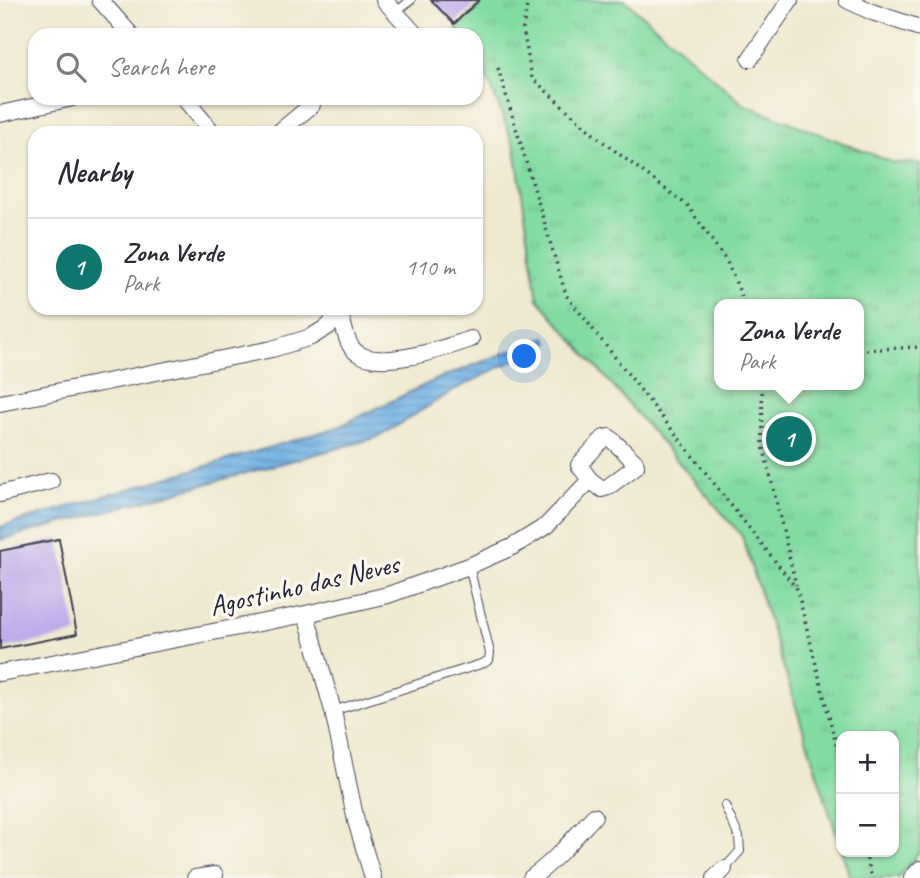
<!DOCTYPE html>
<html lang="en">
<head>
<meta charset="utf-8">
<style>
  :root { --surface:#fff; --page:#f7f7f7; --text:#2b2b33; --muted:#7c7c81; --line:#e1e1e2; --accent:#0f766e }
  body { margin:0; font-family:Caveat,sans-serif; background:var(--page); color:var(--text) }
  .controls { position:absolute; right:21px; bottom:21px; display:grid; overflow:hidden; border-radius:14px; box-shadow:0 2px 5px #0004 }
  .controls button { width:63px; height:63px; display:grid; place-items:center; padding:0; border:0; border-bottom:2px solid var(--line); background:var(--surface); color:var(--text); font:35px sans-serif }
  .you { position:absolute; left:525px; top:357px; width:24px; height:24px; margin:-18px; border:5px solid #fff; border-radius:50%; background:#1a73e8; box-shadow:0 0 0 10px #1a73e833 }
  .badge { display:grid; place-items:center; width:46px; height:46px; border-radius:50%; background:var(--accent); color:#fff; font-size:23px; font-weight:700 }
  .pin { position:absolute; translate:-50% -50%; border:4px solid #fff; box-shadow:0 2px 7px #0006 }
  .popup { position:absolute; left:714px; top:299px; width:150px; height:91px; box-sizing:border-box; display:grid; place-content:center; border-radius:14px; background:var(--surface); filter:drop-shadow(0 2px 5px #0005); font-size:23px; white-space:nowrap; color:var(--muted) }
  .popup b { font-size:26px; color:var(--text) }
  .popup::after { content:''; position:absolute; left:50%; top:100%; margin-left:-14px; border:14px solid transparent; border-top-color:var(--surface) }
  .list { margin:0; padding:0; list-style:none }
  h2 { display:flex; justify-content:space-between; align-items:center; height:91px; margin:0; padding:0 28px; font-size:30px }
  h2 small { font-size:23px; font-weight:400; color:var(--muted) }
  .list li { display:grid; grid-template-columns:46px 1fr auto; gap:21px; align-items:center; box-sizing:border-box; height:98px; padding:0 28px; border-top:2px solid var(--line) }
  .list b { display:block; font-size:26px; white-space:nowrap }
  .list p { margin:0; font-size:23px; white-space:nowrap; color:var(--muted) }
  .list em { font-size:23px; font-style:normal; color:var(--muted) }
  .icon { flex:none; width:38px; height:38px; fill:none; stroke:currentColor; stroke-width:2; stroke-linecap:round; stroke-linejoin:round }
  .map { position:relative; flex:none; width:920px; height:878px; overflow:hidden }
  .search { position:absolute; background:var(--surface); box-shadow:0 2px 5px #0004; left:28px; top:28px; width:455px; height:77px; display:flex; align-items:center; gap:18px; box-sizing:border-box; padding:0 24px; border-radius:21px; color:var(--muted); font-size:26px }
  .panel { position:absolute; background:var(--surface); box-shadow:0 2px 5px #0004; left:28px; top:126px; width:455px; height:189px; border-radius:21px }
  .map>svg:first-child { display:block }
</style>
</head>
<body>
<div class="map">
<svg width="920" height="878" viewBox="0 0 920 878">
  <defs>
    <pattern id="grass-tufts" width="24" height="20" patternUnits="userSpaceOnUse" patternTransform="scale(1.75)"><rect width="24" height="20" fill="#82dca1"/><path d="M3 7l-1-3M5 7V3M7 7l1-3M15 17l-1-3M17 17v-4M19 17l1-3" fill="none" stroke="#70bc8c"/></pattern>
    <pattern id="water-rules" width="6" height="5" patternUnits="userSpaceOnUse" patternTransform="scale(1.75)"><rect width="6" height="5" fill="#6eb0e3"/><path d="M0 2.5h6" fill="none" stroke="#5a8fb9"/></pattern>
  </defs>
  <rect width="100%" height="100%" fill="#fbf7ec"/>
  <filter id="ink" filterUnits="userSpaceOnUse"><feTurbulence type="fractalNoise" baseFrequency=".0143" numOctaves="2"/><feDisplacementMap in="SourceGraphic" scale="14" xChannelSelector="R" yChannelSelector="G"/><feConvolveMatrix kernelMatrix="1 2 1 2 8 2 1 2 1" color-interpolation-filters="sRGB"/></filter>
  <filter id="wash" filterUnits="userSpaceOnUse"><feTurbulence type="fractalNoise" baseFrequency=".00686" numOctaves="4" result="noise"/><feDisplacementMap in="SourceGraphic" scale="28" xChannelSelector="R" yChannelSelector="G"/><feGaussianBlur stdDeviation="1.57" result="paint"/><feColorMatrix in="noise" values="0 0 0 0 0 0 0 0 0 0 0 0 0 0 0 0 0 1.4 0 .05"/><feComposite in="paint" operator="in"/></filter>
  <g filter="url(#wash)">
    <rect width="100%" height="100%" fill="#efe9cf"/>
    <path fill="url(#grass-tufts)" stroke="#527f6e" stroke-width="2" fill-rule="evenodd" d="M485 0H625L743 104 894 163H920V851L898 878H850L842 852H894V736H841V849L742 536 538 299 515 148 476 49V35H462L456 29ZM719 304H859V385H719Z"/>
    <path fill="url(#water-rules)" stroke="#48698f" stroke-width="2" d="M546 337 549 343 456 389 379 437 0 540V527L338 427 435 380Z"/>
    <g id="blocks">
      <path fill="#beaaea" d="M431 0H479L454 24Z
        M59 539 77 634 0 649V551Z"/>
    </g>
  </g>
  <g filter="url(#ink)">
    <use href="#blocks" fill-opacity="0" stroke="#414051" stroke-width="2"/>
    <g fill="none" stroke-linecap="round" stroke-linejoin="round">
      <defs>
        <path id="service" d="M396 12 411 0
          M333 711 484 663 489 660 490 653 469 566
          M724 869 740 851 739 837 725 806"/>
        <path id="minor" d="M100 0 131 35
          M384 0 416 35
          M847 0 872 12 920 28
          M750 59 790 0
          M184 98 213 133
          M0 114 72 98
          M278 133 312 105
          M337 308C344 320 344 338 352 348 372 374 445 348 471 339
          M0 403 272 349 311 337 329 326 339 311
          M609 437 635 462 636 466 608 487 602 489 590 480 579 465 604 438Z
          M0 494 51 481
          M306 614 333 711 356 821 373 878
          M0 673 306 614 388 595 469 566 512 547 546 526 590 480
          M195 878 215 875
          M531 878C555 861 574 838 594 816
          M715 878 724 869
          M912 878 920 869"/>
      </defs>
      <use href="#service" stroke="#414051" stroke-width="10"/>
      <use href="#minor" stroke="#414051" stroke-width="18"/>
      <path stroke="#414051" stroke-width="3.5" stroke-dasharray="2 5" stroke-linecap="butt" d="M528 0 523 29 532 78 598 138 688 206 727 262 745 304
        M498 68 566 295 797 589 841 764
        M859 350 920 347
        M762 385 763 445 796 585
        M865 852 872 878"/>
      <use href="#service" stroke="#fff" stroke-width="8"/>
      <use href="#minor" stroke="#fff" stroke-width="16"/>
    </g>
  </g>
  <g text-anchor="middle" stroke-width="7" stroke-linejoin="round" paint-order="stroke">
    <g font-size="28" fill="#22223b" stroke="#fbf7ec">
      <text transform="translate(304 584) rotate(-13)" y="10">Agostinho das Neves</text>
    </g>
  </g>
</svg>
<div class="controls">
<button>+</button>
<button>−</button>
</div>
<div class="you"></div>
<div class="pin badge" style="left:789px;top:439px">1</div>
<div class="popup"><b>Zona Verde</b>Park</div>
<div class="search"><svg class="icon" aria-label="search" viewBox="0 0 24 24"><circle cx="10" cy="10" r="6"/><path d="M15 15l6 6"/></svg>Search here</div>
<section class="panel">
<h2>Nearby<small></small></h2>
<ul class="list">
<li><span class="badge">1</span><div><b>Zona Verde</b><p>Park</p></div><em>110 m</em></li>
</ul>
</section>
</div>
</body>
</html>
